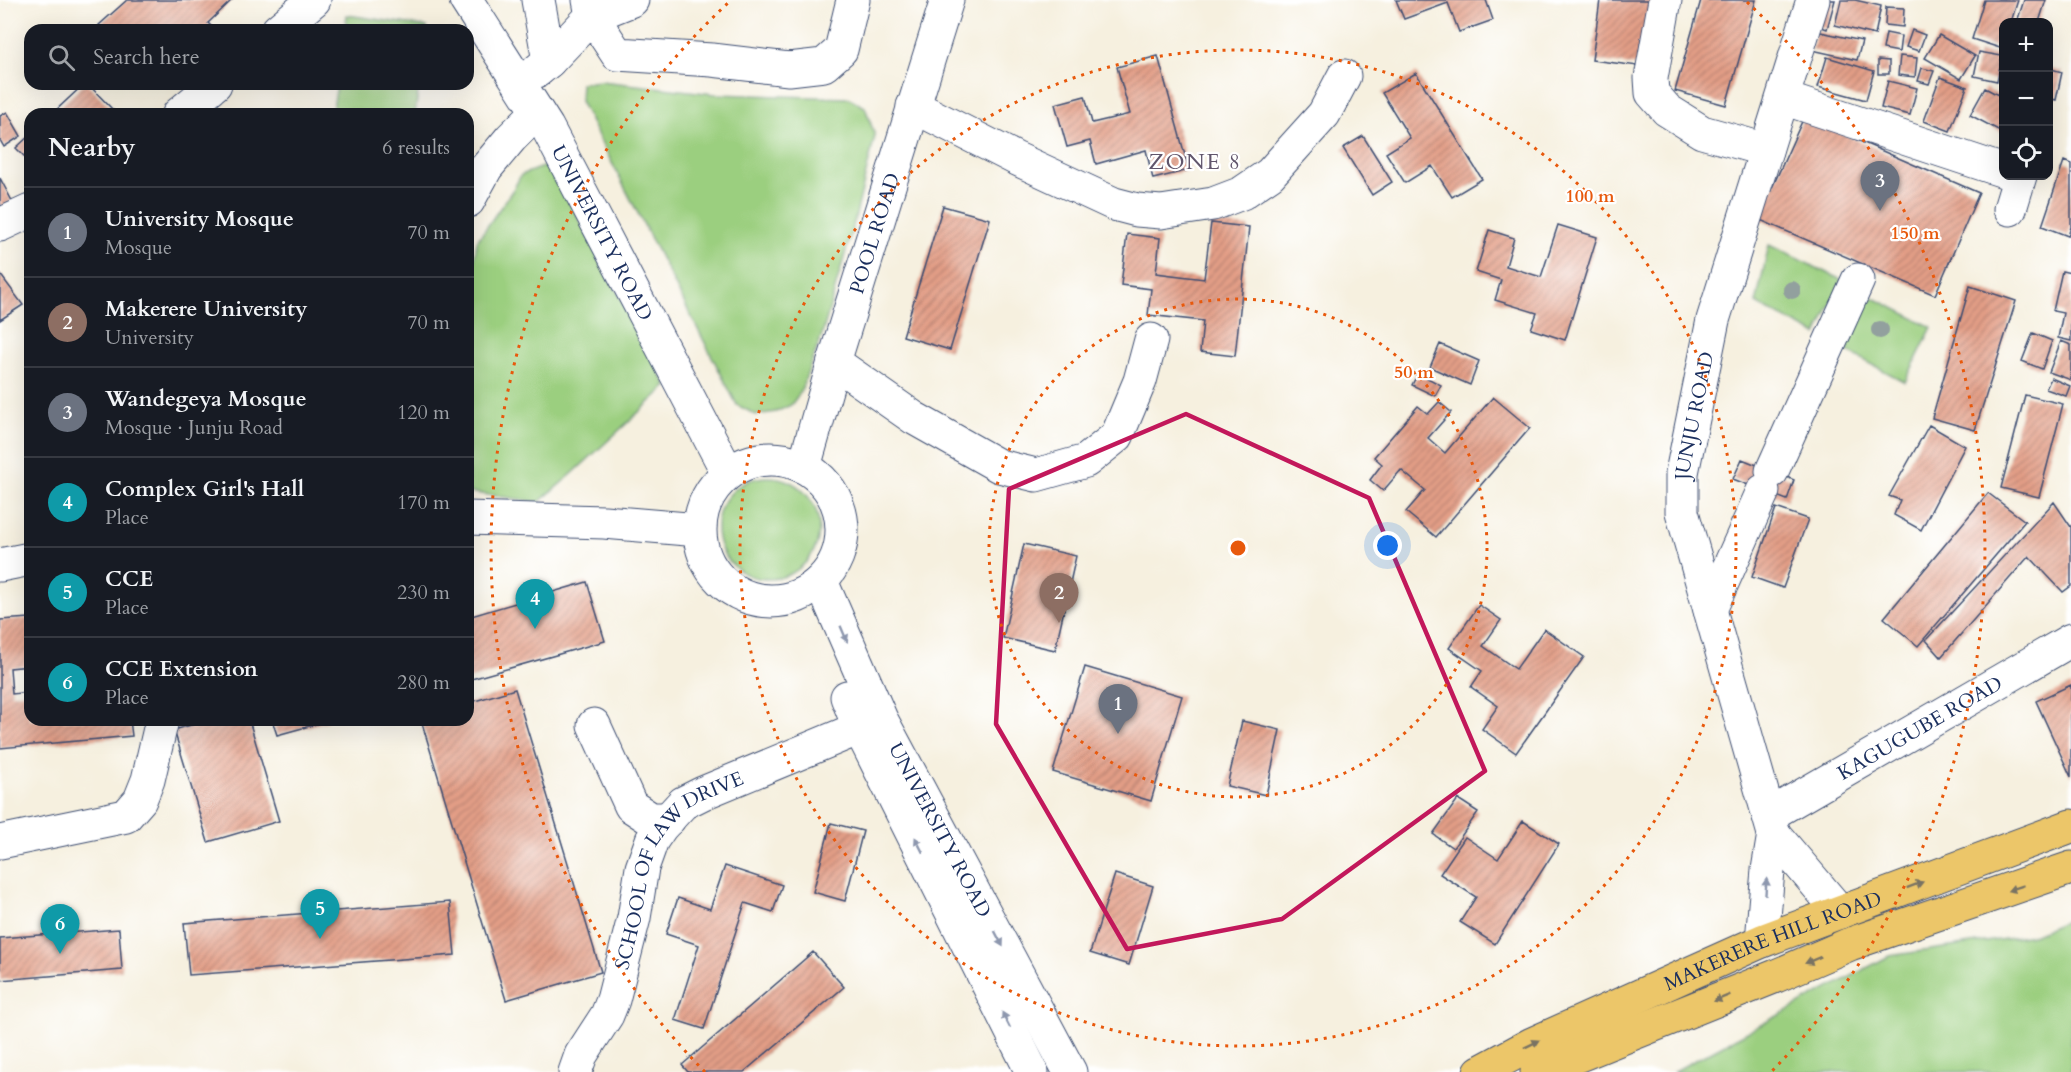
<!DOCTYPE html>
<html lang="en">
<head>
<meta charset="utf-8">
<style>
  :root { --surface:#171b24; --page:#242831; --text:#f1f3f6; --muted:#9ea1a6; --line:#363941; --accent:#d1495b }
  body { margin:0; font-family:Cardo,serif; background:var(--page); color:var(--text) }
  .controls { position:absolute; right:18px; top:18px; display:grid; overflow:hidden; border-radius:12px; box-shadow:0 6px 24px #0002 }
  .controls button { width:54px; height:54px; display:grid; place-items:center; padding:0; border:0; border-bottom:2px solid var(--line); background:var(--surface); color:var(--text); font:30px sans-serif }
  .you { position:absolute; left:1388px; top:546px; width:21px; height:21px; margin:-15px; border:4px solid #fff; border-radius:50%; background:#1a73e8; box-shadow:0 0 0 9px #1a73e833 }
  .badge { display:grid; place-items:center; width:39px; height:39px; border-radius:50%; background:var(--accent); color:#fff; font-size:20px; font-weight:700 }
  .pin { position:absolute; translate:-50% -50px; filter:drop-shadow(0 2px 3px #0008) }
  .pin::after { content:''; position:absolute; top:32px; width:21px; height:18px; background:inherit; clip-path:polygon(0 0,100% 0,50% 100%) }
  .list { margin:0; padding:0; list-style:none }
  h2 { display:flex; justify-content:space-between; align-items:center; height:78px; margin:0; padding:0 24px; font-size:26px }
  h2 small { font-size:20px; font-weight:400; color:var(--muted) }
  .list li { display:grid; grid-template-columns:39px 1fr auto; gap:18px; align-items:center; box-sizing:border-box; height:90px; padding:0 24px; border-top:2px solid var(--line) }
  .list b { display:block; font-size:22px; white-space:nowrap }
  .list p { margin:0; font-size:20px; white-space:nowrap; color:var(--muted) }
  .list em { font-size:20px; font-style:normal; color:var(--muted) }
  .icon { flex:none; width:33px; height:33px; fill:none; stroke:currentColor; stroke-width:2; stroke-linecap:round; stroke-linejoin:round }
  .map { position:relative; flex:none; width:2071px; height:1072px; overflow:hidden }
  .search { position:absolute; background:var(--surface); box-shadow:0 6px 24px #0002; left:24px; top:24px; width:450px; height:66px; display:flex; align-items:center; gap:15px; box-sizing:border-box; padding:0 21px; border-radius:18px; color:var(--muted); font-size:22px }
  .panel { position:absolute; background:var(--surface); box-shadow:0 6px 24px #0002; left:24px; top:108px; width:450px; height:618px; border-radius:18px }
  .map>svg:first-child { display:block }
</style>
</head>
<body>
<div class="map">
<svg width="2071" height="1072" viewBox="0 0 2071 1072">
  <defs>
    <pattern id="building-hatch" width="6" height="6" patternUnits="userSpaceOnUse" patternTransform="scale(1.5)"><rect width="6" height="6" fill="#e39e86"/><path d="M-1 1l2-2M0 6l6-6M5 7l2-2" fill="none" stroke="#b78171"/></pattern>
  </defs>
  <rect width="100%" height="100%" fill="#fff"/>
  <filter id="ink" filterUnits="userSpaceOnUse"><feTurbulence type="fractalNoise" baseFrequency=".0167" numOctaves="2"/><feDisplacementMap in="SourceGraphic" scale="12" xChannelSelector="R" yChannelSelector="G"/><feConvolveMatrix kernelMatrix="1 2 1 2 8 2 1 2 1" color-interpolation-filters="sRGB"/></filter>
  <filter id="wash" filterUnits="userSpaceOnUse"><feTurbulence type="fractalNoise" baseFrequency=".008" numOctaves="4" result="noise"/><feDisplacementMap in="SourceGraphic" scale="24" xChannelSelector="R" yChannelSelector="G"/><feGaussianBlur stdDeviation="1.35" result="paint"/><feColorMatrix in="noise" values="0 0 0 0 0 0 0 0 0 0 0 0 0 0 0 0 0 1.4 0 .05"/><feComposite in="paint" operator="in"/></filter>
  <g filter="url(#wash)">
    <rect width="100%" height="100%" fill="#f6f0df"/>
    <path fill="#9bcf7f" stroke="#5b7f6e" stroke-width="1.5" d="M347 15 427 27V30H345Z
      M601 81 715 94 849 98 865 107 875 136 855 219 822 335 800 393 791 405 776 412 756 415 737 405 580 101 581 83Z
      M337 84H419L415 114H332Z
      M545 166 562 187 667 386 572 474 539 502 468 492V307L477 241 514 188 521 175Z
      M1769 245 1842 280 1817 335 1756 303Z
      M1866 294 1932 327 1905 382 1843 349Z
      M717 528a51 51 0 1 1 102 0a51 51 0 1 1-102 0Z
      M2071 919V1072H1673L1889 956 2033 935Z"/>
    <g id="blocks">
      <path fill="url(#building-hatch)" d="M127 0H232L208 23 215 30H104L99 25Z
        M1396 0H1486L1493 20 1459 32 1448 3 1404 19Z
        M1600 0H1654L1649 39 1641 38 1638 66 1592 60Z
        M1701 0H1756L1726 105 1675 91Z
        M1823 0H1835L1827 29 1816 25Z
        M1841 0H1855L1881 6 1875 35 1835 25Z
        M1984 0H2018L2011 22H2004L2003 49 1972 39Z
        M2024 0H2046L2039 22H2017Z
        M1886 7 1904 8 1903 27 1885 25Z
        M1912 30 1925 35 1919 51 1906 47Z
        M1816 31 1862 41 1857 60 1812 50Z
        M1886 33 1901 36 1899 52 1883 49Z
        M1939 35 1975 56 1961 79 1925 58Z
        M1979 52 2002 56 1997 81 1974 76Z
        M1158 56 1189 170 1153 179 1146 150 1096 164 1090 141 1067 147 1055 104 1085 96 1092 123 1130 114 1117 67Z
        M1900 56 1917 58 1915 77 1898 75Z
        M1827 57 1874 71 1866 100 1818 87Z
        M1878 60 1889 61V74H1878Z
        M1922 68 1934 71 1929 84 1918 81Z
        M2048 68 2062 72 2056 100 2048 98Z
        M1416 73 1482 179 1452 197 1432 166 1405 183 1386 153 1410 138 1382 93Z
        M1940 77 1967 87 1950 131 1924 121Z
        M1888 81 1917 88 1910 115 1881 108Z
        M84 84H88L114 111 111 114H52Z
        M1985 88 2004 98 2002 132 1970 115Z
        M7 112 21 136 4 147 0 140V116Z
        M1804 117 1979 193 1935 295 1758 219Z
        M30 135V162L16 148Z
        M1363 136 1392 182 1372 195 1343 148Z
        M2064 161 2071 164V227L2068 236 2042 226Z
        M0 178 12 201 0 207Z
        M943 206 990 219 950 350 903 336Z
        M1211 223 1249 227 1235 356 1200 352 1203 321 1148 315 1151 289 1121 285 1127 234 1160 238 1156 273 1204 279Z
        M1558 225 1597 237 1565 340 1531 329 1537 313 1495 300 1501 280 1476 272 1489 230 1514 238 1506 266 1541 277Z
        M2062 271 2071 273V341L2058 338 2063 313 2053 311Z
        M0 274 23 305 0 320Z
        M1970 286 2016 301 1975 430 1932 418Z
        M2033 333 2052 341 2042 369 2022 361Z
        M2061 341 2071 345V380L2049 372Z
        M1440 344 1479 361 1470 385 1430 367Z
        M1418 373 1441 385 1435 396 1412 385Z
        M2051 378 2070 386 2066 396 2046 389Z
        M2025 395 2063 404 2039 497 2001 488Z
        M1493 397 1530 428 1436 537 1406 512 1425 490 1401 470 1383 491 1370 480 1382 464 1374 457 1418 406 1428 414 1439 402 1451 412 1428 438 1445 453Z
        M1929 425 1965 446 1921 530 1894 515 1900 500 1889 496Z
        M1742 459 1794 480 1787 500 1733 479Z
        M1988 493 2025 521 1918 646 1884 618Z
        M2054 502 2071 527V586L2063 592 2029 556 1941 657 1926 640Z
        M1776 508 1808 519 1783 588 1752 577Z
        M1024 544 1076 556 1055 650 1003 638Z
        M587 582 605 641 468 680V617Z
        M1479 605 1501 620 1483 646 1516 669 1544 629 1584 657 1516 753 1482 729 1498 706 1471 687 1482 671 1449 648Z
        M30 618V666L10 668 12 694 30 692V720H130L132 736 0 748V620Z
        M1085 667 1182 696 1151 801 1053 772Z
        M2071 685V777L2036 701Z
        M515 689 601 972 506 1000 421 720H468V703Z
        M208 720H249L279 821 208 842 174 730Z
        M272 720H328V721L277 735Z
        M1242 721 1280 730 1266 795 1227 786Z
        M1458 799 1478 812 1453 848 1433 834Z
        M1523 821 1559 844 1495 944 1460 922 1476 897 1440 874 1465 837 1498 859Z
        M831 823 863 831 845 901 813 892Z
        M725 866 782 885 773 912 745 903 704 1029 675 1020 699 945 666 934 678 898 710 909Z
        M1115 874 1153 886 1129 965 1090 953Z
        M450 902 455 955 189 975 184 923Z
        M119 929 122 970 0 980V938Z
        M813 952 844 987 744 1072H688L682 1065Z"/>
    </g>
  </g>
  <g filter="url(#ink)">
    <use href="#blocks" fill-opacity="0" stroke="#3c4c71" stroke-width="1.5"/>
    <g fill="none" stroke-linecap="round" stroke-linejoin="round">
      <defs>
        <g id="minor">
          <path id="s1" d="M466 0 547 127 728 473"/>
          <path d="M589 0 592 16 617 54 712 60 789 69 824 65 841 50 853 0"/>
          <path d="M1665 0 1651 78 1652 93 1667 110 1702 132 1766 150"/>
          <path d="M278 30 314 0"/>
          <path d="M549 61 592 16 632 0"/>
          <path d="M537 71 549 61 538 0"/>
          <path d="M1783 98 2004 171"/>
          <path d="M913 106 1015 158 1114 204 1137 210 1161 212 1213 204 1242 193 1270 174 1324 114 1344 76"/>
          <path d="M179 114 215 84"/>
          <path d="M468 201 486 168 511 138 537 112"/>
          <path d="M2010 209 2020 176H2017"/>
          <path d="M0 225 30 211"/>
          <path d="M834 362 914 418 999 466 1036 475 1086 461 1117 436 1140 381 1151 340"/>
          <circle cx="771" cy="530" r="71"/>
          <path id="s2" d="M804 467 834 362 947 0"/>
          <path d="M1772 471 1858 280"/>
          <path d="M468 518 604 522 699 530"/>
          <path d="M0 565 30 559"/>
          <path id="s3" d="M821 581 881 719 1070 1072"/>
          <path d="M1710 610 1763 491"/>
          <path d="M847 697 860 729 1032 1072"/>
          <path d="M594 725 631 806 651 819H669"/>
          <path id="s4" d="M1769 815 2071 640"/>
          <path d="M1774 834 1840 912"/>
          <path d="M0 842 126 816 140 800 148 780 162 720"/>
          <path id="s5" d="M1762 941 1768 870 1774 834 1682 512V473L1713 320 1813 0"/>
          <path id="s6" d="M575 1072 581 1055 607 1015 613 1000 634 918 642 868 652 840 661 827 683 803 703 793 879 720"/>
        </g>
        <g id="major">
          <path id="s7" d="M1480 1072 1532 1044 1762 941 2071 826"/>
          <path d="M1537 1072 1776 976 1850 944 2071 868"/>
        </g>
      </defs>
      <use href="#minor" stroke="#3c4c71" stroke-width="35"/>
      <use href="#major" stroke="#3c4c71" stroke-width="35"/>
      <use href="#minor" stroke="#fff" stroke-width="33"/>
      <use href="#major" stroke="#ecc669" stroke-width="33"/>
    </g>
    <g fill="#92a09e">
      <circle cx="1792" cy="290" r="9"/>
      <circle cx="1880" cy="330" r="9"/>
    </g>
    <defs><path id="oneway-solid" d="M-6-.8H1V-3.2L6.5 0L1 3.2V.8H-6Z" transform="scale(1.5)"/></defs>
    <g fill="#8d97ae">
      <use href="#oneway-solid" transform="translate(844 634) rotate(67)"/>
      <use href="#oneway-solid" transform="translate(919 845) rotate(-117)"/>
      <use href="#oneway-solid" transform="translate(1766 887) rotate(-86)"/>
      <use href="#oneway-solid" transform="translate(999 939) rotate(62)"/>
      <use href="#oneway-solid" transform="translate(1006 1020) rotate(-117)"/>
    </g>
    <g fill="#797363">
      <use href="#oneway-solid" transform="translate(1915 885) rotate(-21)"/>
      <use href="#oneway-solid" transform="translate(2016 888) rotate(161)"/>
      <use href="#oneway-solid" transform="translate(1813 960) rotate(157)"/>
      <use href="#oneway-solid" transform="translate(1722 998) rotate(158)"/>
      <use href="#oneway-solid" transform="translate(1532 1044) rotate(-26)"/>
    </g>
  </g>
  <path fill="none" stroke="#c2185b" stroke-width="4.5" stroke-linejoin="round" d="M1186 414 1369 498 1485 771 1282 919 1127 949 996 724 1009 489Z"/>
  <g fill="none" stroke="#e8590c" stroke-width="3" stroke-dasharray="3 6">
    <circle cx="1238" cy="548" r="249"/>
    <circle cx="1238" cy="548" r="498"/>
    <path d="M705 1072A747 747 0 0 1 729 2M1747 2A747 747 0 0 1 1771 1072"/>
  </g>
  <g text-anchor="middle" stroke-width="4.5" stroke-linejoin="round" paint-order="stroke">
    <g font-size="20" fill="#1b2f5e" stroke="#fff">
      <text dy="7" stroke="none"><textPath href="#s1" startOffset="270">UNIVERSITY ROAD</textPath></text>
      <text dy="7" stroke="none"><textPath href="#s2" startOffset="244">POOL ROAD</textPath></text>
      <text dy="7" stroke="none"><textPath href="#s5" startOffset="540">JUNJU ROAD</textPath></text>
      <text dy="7" stroke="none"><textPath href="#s4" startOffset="174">KAGUGUBE ROAD</textPath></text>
      <text dy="7" stroke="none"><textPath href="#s3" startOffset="276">UNIVERSITY ROAD</textPath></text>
      <text dy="7" stroke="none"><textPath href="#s6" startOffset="237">SCHOOL OF LAW DRIVE</textPath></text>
      <text dy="7" stroke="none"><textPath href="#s7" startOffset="321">MAKERERE HILL ROAD</textPath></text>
    </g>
    <g font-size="22" letter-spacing="1.5" fill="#61566c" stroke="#fff">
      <text x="1195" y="169">ZONE 8</text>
    </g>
  </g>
  <circle cx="1238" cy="548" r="9" fill="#e8590c" stroke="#fff" stroke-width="3"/>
  <g font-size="18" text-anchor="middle" font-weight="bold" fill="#e8590c" stroke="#fff" stroke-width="4.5" stroke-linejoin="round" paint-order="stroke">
    <text x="1590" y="202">100 m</text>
    <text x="1915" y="239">150 m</text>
    <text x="1414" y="378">50 m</text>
  </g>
</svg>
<div class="controls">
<button>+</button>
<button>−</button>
<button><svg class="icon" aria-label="locate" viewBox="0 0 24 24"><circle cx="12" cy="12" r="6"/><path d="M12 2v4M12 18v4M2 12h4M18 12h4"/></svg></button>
</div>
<div class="you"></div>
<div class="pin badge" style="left:1118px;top:734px;background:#6b7280">1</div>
<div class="pin badge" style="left:1059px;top:623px;background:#8d6e63">2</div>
<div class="pin badge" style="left:1880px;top:211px;background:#6b7280">3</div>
<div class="pin badge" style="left:535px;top:629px;background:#0f9aa8">4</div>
<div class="pin badge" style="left:320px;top:939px;background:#0f9aa8">5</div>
<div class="pin badge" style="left:60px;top:954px;background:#0f9aa8">6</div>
<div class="search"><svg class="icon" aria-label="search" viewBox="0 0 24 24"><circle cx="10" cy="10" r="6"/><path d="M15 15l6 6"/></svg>Search here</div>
<section class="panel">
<h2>Nearby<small>6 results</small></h2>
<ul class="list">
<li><span class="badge" style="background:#6b7280">1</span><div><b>University Mosque</b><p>Mosque</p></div><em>70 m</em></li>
<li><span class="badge" style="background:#8d6e63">2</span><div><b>Makerere University</b><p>University</p></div><em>70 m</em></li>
<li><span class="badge" style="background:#6b7280">3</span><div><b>Wandegeya Mosque</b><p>Mosque · Junju Road</p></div><em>120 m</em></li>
<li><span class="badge" style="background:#0f9aa8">4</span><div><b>Complex Girl's Hall</b><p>Place</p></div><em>170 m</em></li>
<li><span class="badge" style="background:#0f9aa8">5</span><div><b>CCE</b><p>Place</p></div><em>230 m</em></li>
<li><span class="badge" style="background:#0f9aa8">6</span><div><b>CCE Extension</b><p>Place</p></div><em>280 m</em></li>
</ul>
</section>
</div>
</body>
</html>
